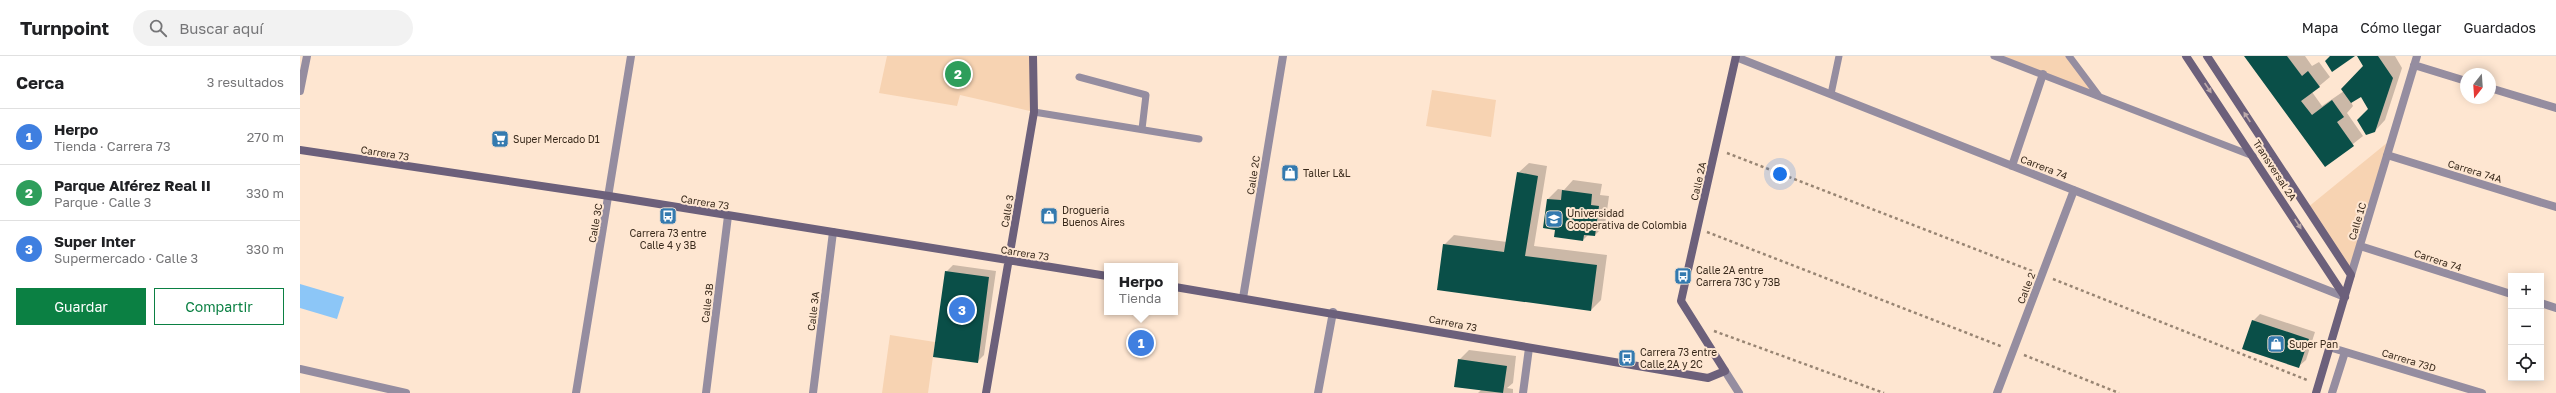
<!DOCTYPE html>
<html lang="es">
<head>
<meta charset="utf-8">
<style>
  :root { --surface:#fff; --page:#f2f2f2; --text:#202124; --muted:#757577; --line:#e0e0e0; --accent:#0b8043 }
  body { margin:0; font-family:"Golos Text",sans-serif; background:var(--page); color:var(--text) }
  .controls { position:absolute; right:12px; bottom:12px; display:grid; overflow:hidden; border-radius:0px; box-shadow:0 2px 10px #0003 }
  .controls button { width:36px; height:36px; display:grid; place-items:center; padding:0; border:0; border-bottom:1px solid var(--line); background:var(--surface); color:var(--text); font:20px sans-serif }
  .compass { position:absolute; left:2160px; top:12px; width:36px; height:36px; border-radius:50%; background:var(--surface); box-shadow:0 2px 10px #0003; rotate:197deg }
  .you { position:absolute; left:1480px; top:118px; width:14px; height:14px; margin:-10px; border:3px solid #fff; border-radius:50%; background:#1a73e8; box-shadow:0 0 0 6px #1a73e833 }
  .badge { display:grid; place-items:center; width:26px; height:26px; border-radius:50%; background:var(--accent); color:#fff; font-size:13px; font-weight:700 }
  .pin { position:absolute; translate:-50% -50%; border:2px solid #fff; box-shadow:0 1px 4px #0006 }
  .popup { position:absolute; left:804px; top:207px; width:74px; height:52px; box-sizing:border-box; display:grid; place-content:center; border-radius:0px; background:var(--surface); filter:drop-shadow(0 1px 3px #0005); font-size:13px; white-space:nowrap; color:var(--muted) }
  .popup b { font-size:15px; color:var(--text) }
  .popup::after { content:''; position:absolute; left:50%; top:100%; margin-left:-8px; border:8px solid transparent; border-top-color:var(--surface) }
  .list { margin:0; padding:0; list-style:none }
  h2 { display:flex; justify-content:space-between; align-items:center; height:52px; margin:0; padding:0 16px; font-size:17px }
  h2 small { font-size:13px; font-weight:400; color:var(--muted) }
  .list li { display:grid; grid-template-columns:26px 1fr auto; gap:12px; align-items:center; box-sizing:border-box; height:56px; padding:0 16px; border-top:1px solid var(--line) }
  .list b { display:block; font-size:15px; white-space:nowrap }
  .list p { margin:0; font-size:13px; white-space:nowrap; color:var(--muted) }
  .list em { font-size:13px; font-style:normal; color:var(--muted) }
  .actions { display:flex; gap:8px; padding:12px 16px }
  .actions a { flex:1; padding:9px 0; border:1px solid var(--accent); border-radius:0px; text-align:center; font-size:14px; color:var(--accent) }
  .actions .main { background:var(--accent); color:#fff }
  .icon { flex:none; width:22px; height:22px; fill:none; stroke:currentColor; stroke-width:2; stroke-linecap:round; stroke-linejoin:round }
  .map { position:relative; flex:none; width:2256px; height:337px; overflow:hidden }
  header { display:flex; align-items:center; gap:24px; box-sizing:border-box; height:56px; padding:0 20px; background:var(--surface); border-bottom:1px solid var(--line) }
  header strong { font-size:19px }
  nav { display:flex; gap:22px; margin-inline-start:auto; font-size:14px }
  .search { width:280px; height:36px; background:var(--page); display:flex; align-items:center; gap:10px; box-sizing:border-box; padding:0 14px; border-radius:22px; color:var(--muted); font-size:15px }
  main { display:flex }
  aside { flex:1; background:var(--surface) }
  .map>svg:first-child { display:block }
</style>
</head>
<body>
<header>
<strong>Turnpoint</strong>
<div class="search"><svg class="icon" aria-label="search" viewBox="0 0 24 24"><circle cx="10" cy="10" r="6"/><path d="M15 15l6 6"/></svg>Buscar aquí</div>
<nav><a>Mapa</a><a>Cómo llegar</a><a>Guardados</a></nav>
</header>
<main>
<aside>
<h2>Cerca<small>3 resultados</small></h2>
<ul class="list">
<li><span class="badge" style="background:#3f7fe0">1</span><div><b>Herpo</b><p>Tienda · Carrera 73</p></div><em>270 m</em></li>
<li><span class="badge" style="background:#2e9e5b">2</span><div><b>Parque Alférez Real II</b><p>Parque · Calle 3</p></div><em>330 m</em></li>
<li><span class="badge" style="background:#3f7fe0">3</span><div><b>Super Inter</b><p>Supermercado · Calle 3</p></div><em>330 m</em></li>
</ul>
<div class="actions"><a class="main">Guardar</a><a>Compartir</a></div>
</aside>
<div class="map">
<svg width="2256" height="337" viewBox="0 0 2256 337">
  <rect width="100%" height="100%" fill="#fee6d1"/>
  <path fill="#f7d3b2" d="M587 0H733L734 56 660 39 657 50 579 37Z
    M1694 0H1769L1799 40Z
    M1132 34 1196 44 1191 81 1126 70Z
    M2093 82 2051 219 2007 152Z
    M590 279 635 286 628 337H582Z"/>
  <path fill="#8cc6f7" d="M0 228 44 241 37 263 0 252Z"/>
  <path fill="#0003" d="M1945 0H2005L2012 10 2019 6 2030 21 2012 36 2022 50 2044 35 2065 10 2058 0H2095L2102 12 2085 64 2075 75 2069 53 2061 40 2051 46 2053 50 2047 57 2063 80 2025 110Z
    M1229 107 1247 110 1234 190 1307 199 1301 244 1291 254 1144 189 1154 179 1207 186 1218 117Z
    M1273 124 1302 128 1300 139 1309 140 1305 169 1295 179 1289 178 1283 184 1256 173 1244 171 1248 143 1258 133 1264 134Z
    M653 209 696 215 684 299 677 306 646 216Z
    M1960 258 2015 276 2006 304 1999 310 1953 265Z
    M1169 294 1216 300 1213 327 1207 332 1213 333V337H1178L1181 334 1159 304Z"/>
  <path fill="#0a4f48" d="M1944 0H1987L2002 20 2008 15 2020 31 2001 45 2012 59 2032 44 2044 61 2037 66 2054 90 2025 111Z
    M2030 0H2055L2032 16 2025 5Z
    M2057 0H2078L2093 22 2075 76 2066 79 2057 64 2068 53 2061 41 2051 47 2041 33 2063 10Z
    M1217 116 1238 120 1225 200 1297 209 1291 255 1137 234 1143 188 1204 196Z
    M1262 134 1292 138 1291 149 1299 150 1295 180 1284 179 1283 185 1254 181 1255 174 1243 172 1247 143 1261 144Z
    M645 215 689 221 678 307 633 301Z
    M1952 264 2009 283 1999 312 1942 293Z
    M1158 303 1207 310 1203 337 1154 331Z"/>
  <g fill="none" stroke-linecap="round" stroke-linejoin="round">
    <path stroke="#988573" stroke-width="2.5" stroke-dasharray="3 3" stroke-linecap="butt" d="M1427 97 1732 215
      M1407 176 1703 291
      M1753 223 2007 324
      M1414 275 1584 337
      M1724 299 1819 337"/>
    <path stroke="#958da0" stroke-width="7" d="M1694 0 1953 100
      M1769 0 1799 40
      M779 21 846 39 842 73
      M1531 38 1539 0
      M734 56 899 83"/>
    <path stroke="#958da0" stroke-width="8" d="M1436 1 2045 241
      M2114 9 2166 25
      M2190 32 2256 52
      M0 35 7 0
      M2087 99 2256 151
      M1712 110 1743 18
      M2060 190 2211 238
      M2051 219 2117 0
      M943 242 983 0
      M2241 247 2256 252
      M2029 291 2182 337
      M0 313 106 337
      M1425 315 1439 337
      M276 337 331 0
      M406 337 428 160
      M513 337 533 176
      M1018 337 1033 256
      M1223 337 1229 292
      M1697 337 1774 134
      M2032 337 2045 296"/>
    <path stroke="#6c607b" stroke-width="8" d="M1886 0 2045 241
      M1907 0 2051 219 2016 337
      M0 94 309 140 807 220
      M875 231 1408 322 1425 315 1381 245 1436 0
      M686 337 734 56 733 0"/>
  </g>
  <defs><path id="oneway-solid" d="M-6-.8H1V-3.2L6.5 0L1 3.2V.8H-6Z"/></defs>
  <g fill="#bcaaaa">
    <use href="#oneway-solid" transform="translate(1908 32) rotate(56)"/>
    <use href="#oneway-solid" transform="translate(1947 61) rotate(-123)"/>
    <use href="#oneway-solid" transform="translate(1998 168) rotate(57)"/>
  </g>
  <defs>
    <symbol id="supermarket-square" viewBox="-11 -11 22 22"><rect x="-9" y="-9" width="18" height="18" rx="4" fill="#347aaf" stroke="#fee6d1"/><path d="M-6-5.5h2.5l.6 2H6L4.5 2H-2.5L-4.4-4H-6ZM-1.5 3.2a1.3 1.3 0 1 0 .1 0ZM3 3.2a1.3 1.3 0 1 0 .1 0Z" fill="#fff"/></symbol>
    <symbol id="shop-square" viewBox="-11 -11 22 22"><rect x="-9" y="-9" width="18" height="18" rx="4" fill="#347aaf" stroke="#fee6d1"/><path d="M-5-2.5h2.3a2.7 3.5 0 0 1 5.4 0H5L5.5 6h-11ZM-1.5-2.5h3a1.5 2.3 0 0 0-3 0Z" fill="#fff"/></symbol>
    <symbol id="bus-square" viewBox="-11 -11 22 22"><rect x="-9" y="-9" width="18" height="18" rx="4" fill="#347aaf" stroke="#fee6d1"/><path d="M-5-6H5V4H4V6H2V4H-2V6H-4V4H-5ZM-3.5-4V0h7V-4ZM-3.5 1.2v1.5H-2V1.2ZM2 1.2v1.5H3.5V1.2Z" fill="#fff"/></symbol>
    <symbol id="university-square" viewBox="-11 -11 22 22"><rect x="-9" y="-9" width="18" height="18" rx="4" fill="#347aaf" stroke="#fee6d1"/><path d="M0-5L7-2L0 1L-7-2ZM-4 1L0 2.5L4 1V4Q0 6-4 4Z" fill="#fff"/></symbol>
  </defs>
  <g fill-rule="evenodd">
    <use href="#supermarket-square" x="190" y="73" width="20" height="20"/>
    <use href="#shop-square" x="980" y="107" width="20" height="20"/>
    <use href="#bus-square" x="358" y="150" width="20" height="20"/>
    <use href="#shop-square" x="739" y="150" width="20" height="20"/>
    <use href="#university-square" x="1244" y="153" width="20" height="20"/>
    <use href="#bus-square" x="1373" y="210" width="20" height="20"/>
    <use href="#shop-square" x="1966" y="278" width="20" height="20"/>
    <use href="#bus-square" x="1317" y="292" width="20" height="20"/>
  </g>
  <g text-anchor="middle" stroke-width="4" stroke-linejoin="round" paint-order="stroke">
    <g font-size="10" fill="#392a1c" stroke="#fee6d1" text-anchor="start">
      <text x="213" y="87">Super Mercado D1</text>
      <text x="1003" y="121">Taller L&amp;L</text>
      <text x="762" y="158">Drogueria<tspan x="762" dy="12">Buenos Aires</tspan></text>
      <text x="1267" y="161">Universidad<tspan x="1267" dy="12">Cooperativa de Colombia</tspan></text>
      <text x="368" y="181" text-anchor="middle">Carrera 73 entre<tspan x="368" dy="12">Calle 4 y 3B</tspan></text>
      <text x="1396" y="218">Calle 2A entre<tspan x="1396" dy="12">Carrera 73C y 73B</tspan></text>
      <text x="1989" y="292">Super Pan</text>
      <text x="1340" y="300">Carrera 73 entre<tspan x="1340" dy="12">Calle 2A y 2C</tspan></text>
    </g>
    <g font-size="10" fill="#392a1c" stroke="#fee6d1">
      <text transform="translate(85 97) rotate(9)" y="4">Carrera 73</text>
      <text transform="translate(1744 111) rotate(21)" y="4">Carrera 74</text>
      <text transform="translate(1975 114) rotate(57)" y="4">Transversal 2A</text>
      <text transform="translate(2175 115) rotate(17)" y="4">Carrera 74A</text>
      <text transform="translate(953 119) rotate(-81)" y="4">Calle 2C</text>
      <text transform="translate(1398 125) rotate(-77)" y="4">Calle 2A</text>
      <text transform="translate(405 146) rotate(9)" y="4">Carrera 73</text>
      <text transform="translate(707 155) rotate(-80)" y="4">Calle 3</text>
      <text transform="translate(2057 165) rotate(-73)" y="4">Calle 1C</text>
      <text transform="translate(295 167) rotate(-80)" y="4">Calle 3C</text>
      <text transform="translate(725 197) rotate(9)" y="4">Carrera 73</text>
      <text transform="translate(2138 204) rotate(18)" y="4">Carrera 74</text>
      <text transform="translate(1726 232) rotate(-69)" y="4">Calle 2</text>
      <text transform="translate(407 247) rotate(-83)" y="4">Calle 3B</text>
      <text transform="translate(513 255) rotate(-83)" y="4">Calle 3A</text>
      <text transform="translate(1153 267) rotate(11)" y="4">Carrera 73</text>
      <text transform="translate(2109 304) rotate(17)" y="4">Carrera 73D</text>
    </g>
  </g>
</svg>
<div class="controls">
<button>+</button>
<button>−</button>
<button><svg class="icon" aria-label="locate" viewBox="0 0 24 24"><circle cx="12" cy="12" r="6"/><path d="M12 2v4M12 18v4M2 12h4M18 12h4"/></svg></button>
</div>
<svg class="compass" viewBox="-18 -18 36 36"><path d="M0-13l5 13h-10z" fill="#e53935"/><path d="M0 13l5-13h-10z" fill="#757577"/></svg>
<div class="you"></div>
<div class="pin badge" style="left:841px;top:287px;background:#3f7fe0">1</div>
<div class="popup"><b>Herpo</b>Tienda</div>
<div class="pin badge" style="left:658px;top:18px;background:#2e9e5b">2</div>
<div class="pin badge" style="left:662px;top:254px;background:#3f7fe0">3</div>
</div>
</main>
</body>
</html>
